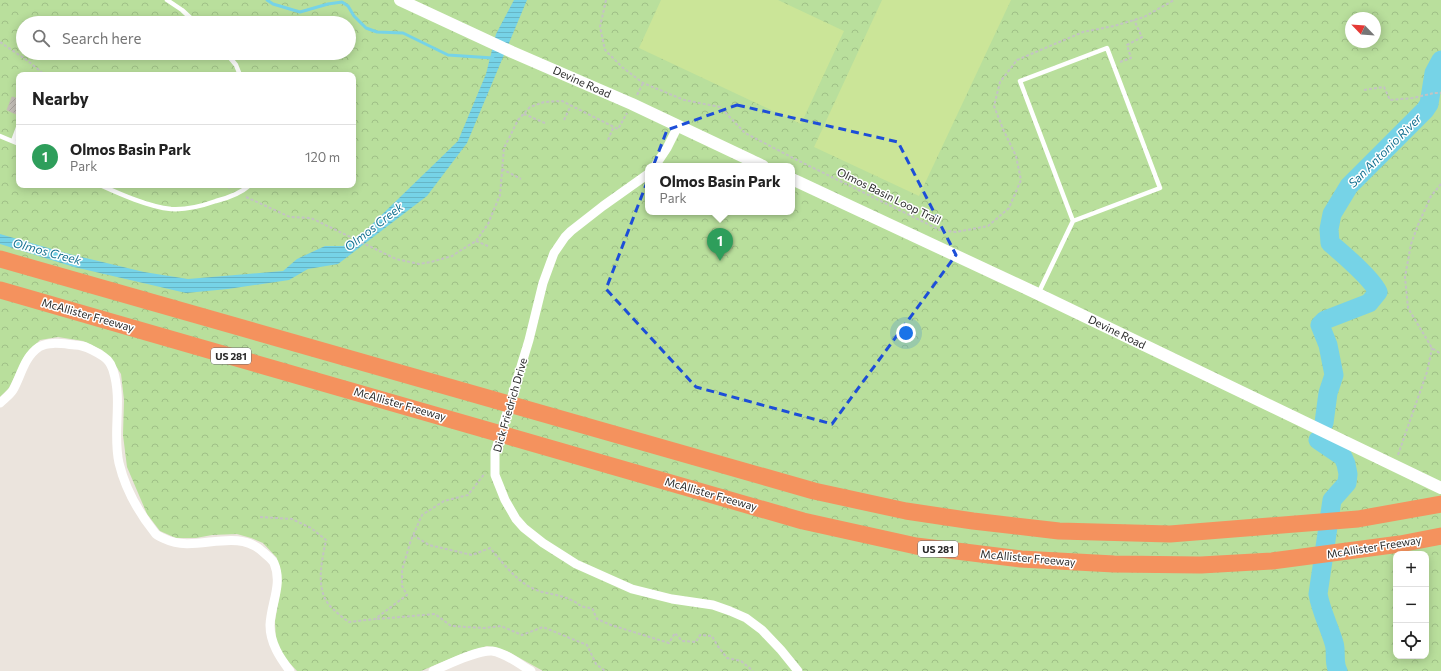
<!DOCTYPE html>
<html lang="en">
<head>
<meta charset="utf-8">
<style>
  :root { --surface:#fff; --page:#f2f2f2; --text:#222; --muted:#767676; --line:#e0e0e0; --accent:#ea580c }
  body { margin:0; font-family:Commissioner,sans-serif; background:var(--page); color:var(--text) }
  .controls { position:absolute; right:12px; bottom:12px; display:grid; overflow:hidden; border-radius:8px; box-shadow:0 2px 10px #0003 }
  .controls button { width:36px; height:36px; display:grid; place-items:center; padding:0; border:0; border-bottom:1px solid var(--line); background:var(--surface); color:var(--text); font:20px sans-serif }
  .compass { position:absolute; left:1345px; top:12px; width:36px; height:36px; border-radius:50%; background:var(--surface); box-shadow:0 2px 10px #0003; rotate:295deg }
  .you { position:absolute; left:906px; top:333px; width:14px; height:14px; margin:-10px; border:3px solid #fff; border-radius:50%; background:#1a73e8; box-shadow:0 0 0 6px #1a73e833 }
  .badge { display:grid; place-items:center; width:26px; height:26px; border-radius:50%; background:var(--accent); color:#fff; font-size:13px; font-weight:700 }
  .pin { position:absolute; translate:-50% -33px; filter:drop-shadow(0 1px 2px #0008) }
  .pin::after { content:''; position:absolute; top:21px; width:14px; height:12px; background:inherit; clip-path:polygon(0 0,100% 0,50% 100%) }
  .popup { position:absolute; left:645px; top:163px; width:150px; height:52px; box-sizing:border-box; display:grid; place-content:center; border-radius:8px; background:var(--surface); filter:drop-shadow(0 1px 3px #0005); font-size:13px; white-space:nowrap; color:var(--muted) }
  .popup b { font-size:15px; color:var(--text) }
  .popup::after { content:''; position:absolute; left:50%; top:100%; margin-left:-8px; border:8px solid transparent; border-top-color:var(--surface) }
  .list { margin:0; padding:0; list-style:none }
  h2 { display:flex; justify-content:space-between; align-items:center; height:52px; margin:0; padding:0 16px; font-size:17px }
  h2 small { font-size:13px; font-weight:400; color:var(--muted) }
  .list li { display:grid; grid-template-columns:26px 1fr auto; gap:12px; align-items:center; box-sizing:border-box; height:64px; padding:0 16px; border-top:1px solid var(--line) }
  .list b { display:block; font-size:15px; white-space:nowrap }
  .list p { margin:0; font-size:13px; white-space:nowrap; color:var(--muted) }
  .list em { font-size:13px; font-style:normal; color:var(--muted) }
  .icon { flex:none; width:22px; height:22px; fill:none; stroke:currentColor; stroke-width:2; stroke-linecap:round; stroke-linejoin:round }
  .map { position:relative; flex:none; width:1441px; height:671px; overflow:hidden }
  .search { position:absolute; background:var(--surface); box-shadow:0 2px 10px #0003; left:16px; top:16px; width:340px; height:44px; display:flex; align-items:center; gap:10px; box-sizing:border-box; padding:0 14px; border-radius:22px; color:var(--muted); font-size:15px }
  .panel { position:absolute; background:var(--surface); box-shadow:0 2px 10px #0003; left:16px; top:72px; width:340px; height:116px; border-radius:8px }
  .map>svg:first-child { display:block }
</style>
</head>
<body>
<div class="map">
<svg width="1441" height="671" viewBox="0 0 1441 671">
  <defs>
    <pattern id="park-crowns" width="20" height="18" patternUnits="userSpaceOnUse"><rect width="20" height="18" fill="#b9df9c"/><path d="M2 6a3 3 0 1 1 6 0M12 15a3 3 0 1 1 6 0" fill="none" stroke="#9fc087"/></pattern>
    <pattern id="water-rules" width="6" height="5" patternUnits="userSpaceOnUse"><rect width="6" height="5" fill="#76d3e7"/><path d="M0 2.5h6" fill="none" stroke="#66b5c6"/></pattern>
    <pattern id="building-hatch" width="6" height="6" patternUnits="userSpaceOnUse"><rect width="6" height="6" fill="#c4bfb8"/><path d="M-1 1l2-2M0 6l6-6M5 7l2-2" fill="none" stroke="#a9a49e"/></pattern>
  </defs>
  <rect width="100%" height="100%" fill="#ebe4dd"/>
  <path fill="url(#park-crowns)" fill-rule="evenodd" d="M0 0H1441V671H543L507 651 487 646 464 653 421 671H297L283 656 276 641 275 621 280 592 277 558 263 543 251 538 237 534 212 535 196 538H176L160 531 147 514 127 467 123 435 124 400 121 374 112 360 102 350 83 341 58 337 40 340 25 355 9 388 0 397ZM1351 18H1375V42H1351ZM23 23H349V53H23ZM19 75H353V185H19ZM648 166H792V212H648ZM1396 554H1426V656H1396Z"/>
  <path fill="#cbe598" d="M661 0H778L844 31 801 124 639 48Z
    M882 0H1011L919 196 814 147Z"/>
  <path fill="url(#water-rules)" d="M514 0H527L467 143 427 196 338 264 308 269 289 280 228 289 186 293 74 267 0 244V234L69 254 144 272 188 279 283 271 297 259 325 246H343L365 231 458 141 486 74 496 34Z"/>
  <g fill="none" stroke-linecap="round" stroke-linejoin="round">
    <path stroke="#76d3e7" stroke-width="3" d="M267 0 273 4 300 12 328 4 342 2 348 6 354 16 366 28 377 32 403 33 448 55 493 58"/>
    <path stroke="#76d3e7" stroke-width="19" d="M1324 423 1328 393 1334 375 1328 345 1320 325 1325 320 1369 303 1378 292C1372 279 1342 253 1330 243L1329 229 1332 214 1349 186 1425 110 1429 104 1434 73 1441 60
      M1318 440 1343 457 1346 464 1348 474 1347 483 1332 500 1318 594C1321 611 1329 626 1334 643 1337 652 1333 662 1338 671"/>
  </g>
  <path fill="url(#building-hatch)" stroke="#c6bfb6" d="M12 97 19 99V105L16 114 7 110Z"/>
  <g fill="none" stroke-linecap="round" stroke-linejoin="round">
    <path stroke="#c3c3c3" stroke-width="2" stroke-dasharray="3 2" stroke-linecap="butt" d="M606 0 600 27 605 50 622 67 643 83 684 100 720 107 745 133 795 159 940 230 956 232 988 226 1009 208 1021 180 1016 156 1003 129 994 106 1000 82 1017 60 1083 32 1114 26 1144 17 1174 0
      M0 42 28 61 45 75
      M1120 62 1131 58 1127 45 1142 37 1134 20
      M1364 90 1384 87 1390 100 1413 98 1434 93H1441
      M637 95 643 83
      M524 114 547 124
      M564 120 571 105
      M608 140 614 126
      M502 169 521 179
      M1441 184 1431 196 1418 225 1411 244 1405 277 1408 308 1432 348 1441 354
      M224 185 230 188
      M246 197 290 217 311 218 396 259 419 264 431 262 452 256 466 247 476 241 488 224 500 195 504 148 518 120 530 107 544 102 562 101 618 129 627 113
      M476 241 488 246
      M1398 455 1427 372 1432 348
      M260 517 292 519 311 528 326 540C322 561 314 591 332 608 337 613 343 618 349 622L375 619 407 595 402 586V570L411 540 422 515 444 501 468 495 485 473
      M413 535 429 545 472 555 490 548C504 564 518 584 539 591 549 594 560 595 569 599 581 604 577 607 592 608L597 619 611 625 669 643 675 633 682 641 696 642 700 635 712 636 717 645 727 658 741 661 753 671
      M377 619 435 614 451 626 484 628 501 626 522 635 543 627 587 645 596 664 605 671"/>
    <path stroke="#fff" stroke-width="4.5" d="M167 0 182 10 196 23
      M226 53 236 65 240 75
      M0 136 19 144
      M13 141 19 125
      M100 185C120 194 149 207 171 209 186 210 202 206 216 201 228 198 241 193 250 185
      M1038 294 1073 221 1160 188 1107 48 1020 81 1073 221"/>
    <path stroke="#fff" stroke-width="9" d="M655 166 667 148 678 126
      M648 174 603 206 571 231 565 237 554 253 543 283 529 340 495 452V475L505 500 516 519 524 528 543 543 576 564 632 589 672 599 713 605 730 611 746 618 762 630 781 650 798 671
      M0 403C4 399 10 395 13 390 21 376 24 357 39 347 49 341 64 344 75 345 82 345 86 347 92 350 98 353 106 357 109 362 111 364 112 368 113 370 123 401 112 432 119 463 125 488 139 513 155 533 157 536 161 537 165 539 196 554 235 526 263 552 266 555 272 559 274 563 283 584 271 603 270 625 270 643 280 658 290 671
      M433 671C447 665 476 650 492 651 506 653 519 664 531 671"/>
    <path stroke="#fff" stroke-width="12" d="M400 0 512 52 632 104 763 166
      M792 179 1038 294 1441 488"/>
    <path stroke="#f4925e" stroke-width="17" d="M0 259 814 491 906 511 973 521 1059 531 1170 534 1358 519 1441 504
      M0 290 803 521 916 546 1021 559 1114 564 1201 565 1272 561 1400 544 1441 536"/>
  </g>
  <path fill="none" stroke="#1d4ed8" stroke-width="3" stroke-dasharray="8 5" stroke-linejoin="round" d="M737 105 898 142 956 255 832 424 696 387 606 289 667 130Z"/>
  <g text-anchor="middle" stroke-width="3" stroke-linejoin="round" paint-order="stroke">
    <g fill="#fff" stroke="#6a6a6a" stroke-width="1">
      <rect x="211" y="348" width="40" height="16" rx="3"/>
      <rect x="918" y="541" width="40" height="16" rx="3"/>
    </g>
    <g font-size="10" font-weight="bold" fill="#2a2a2a">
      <text x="231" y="360">US 281</text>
      <text x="938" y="553">US 281</text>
    </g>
    <g font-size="11" fill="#2a2a2a" stroke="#fff">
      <text transform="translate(582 82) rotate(24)" y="4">Devine Road</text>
      <text transform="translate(889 196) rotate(26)" y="4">Olmos Basin Loop Trail</text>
      <text transform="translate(88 315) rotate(16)" y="4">McAllister Freeway</text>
      <text transform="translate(1117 332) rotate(26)" y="4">Devine Road</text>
      <text transform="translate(400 404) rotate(16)" y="4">McAllister Freeway</text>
      <text transform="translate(510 405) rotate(-74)" y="4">Dick Friedrich Drive</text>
      <text transform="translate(711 494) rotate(16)" y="4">McAllister Freeway</text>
      <text transform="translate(1374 547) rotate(-9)" y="4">McAllister Freeway</text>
      <text transform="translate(1028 558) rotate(5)" y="4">McAllister Freeway</text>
    </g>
    <g font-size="12" font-style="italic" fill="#157292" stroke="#fff">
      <text transform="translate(1385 151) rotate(-45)" y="4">San Antonio River</text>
      <text transform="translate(374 227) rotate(-38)" y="4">Olmos Creek</text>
      <text transform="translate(47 252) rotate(15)" y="4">Olmos Creek</text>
    </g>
  </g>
</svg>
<div class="controls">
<button>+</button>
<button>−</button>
<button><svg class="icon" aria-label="locate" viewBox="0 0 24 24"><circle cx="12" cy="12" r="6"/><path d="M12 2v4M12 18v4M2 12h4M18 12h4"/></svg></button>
</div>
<svg class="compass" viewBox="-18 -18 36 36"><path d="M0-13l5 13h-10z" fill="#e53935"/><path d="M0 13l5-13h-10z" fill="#767676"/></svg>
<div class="you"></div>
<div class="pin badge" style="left:720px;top:261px;background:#2e9e5b">1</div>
<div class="popup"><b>Olmos Basin Park</b>Park</div>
<div class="search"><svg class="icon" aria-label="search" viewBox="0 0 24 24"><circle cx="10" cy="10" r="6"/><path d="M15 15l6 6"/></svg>Search here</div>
<section class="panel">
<h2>Nearby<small></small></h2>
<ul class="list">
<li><span class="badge" style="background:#2e9e5b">1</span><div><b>Olmos Basin Park</b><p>Park</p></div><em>120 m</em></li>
</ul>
</section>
</div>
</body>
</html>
